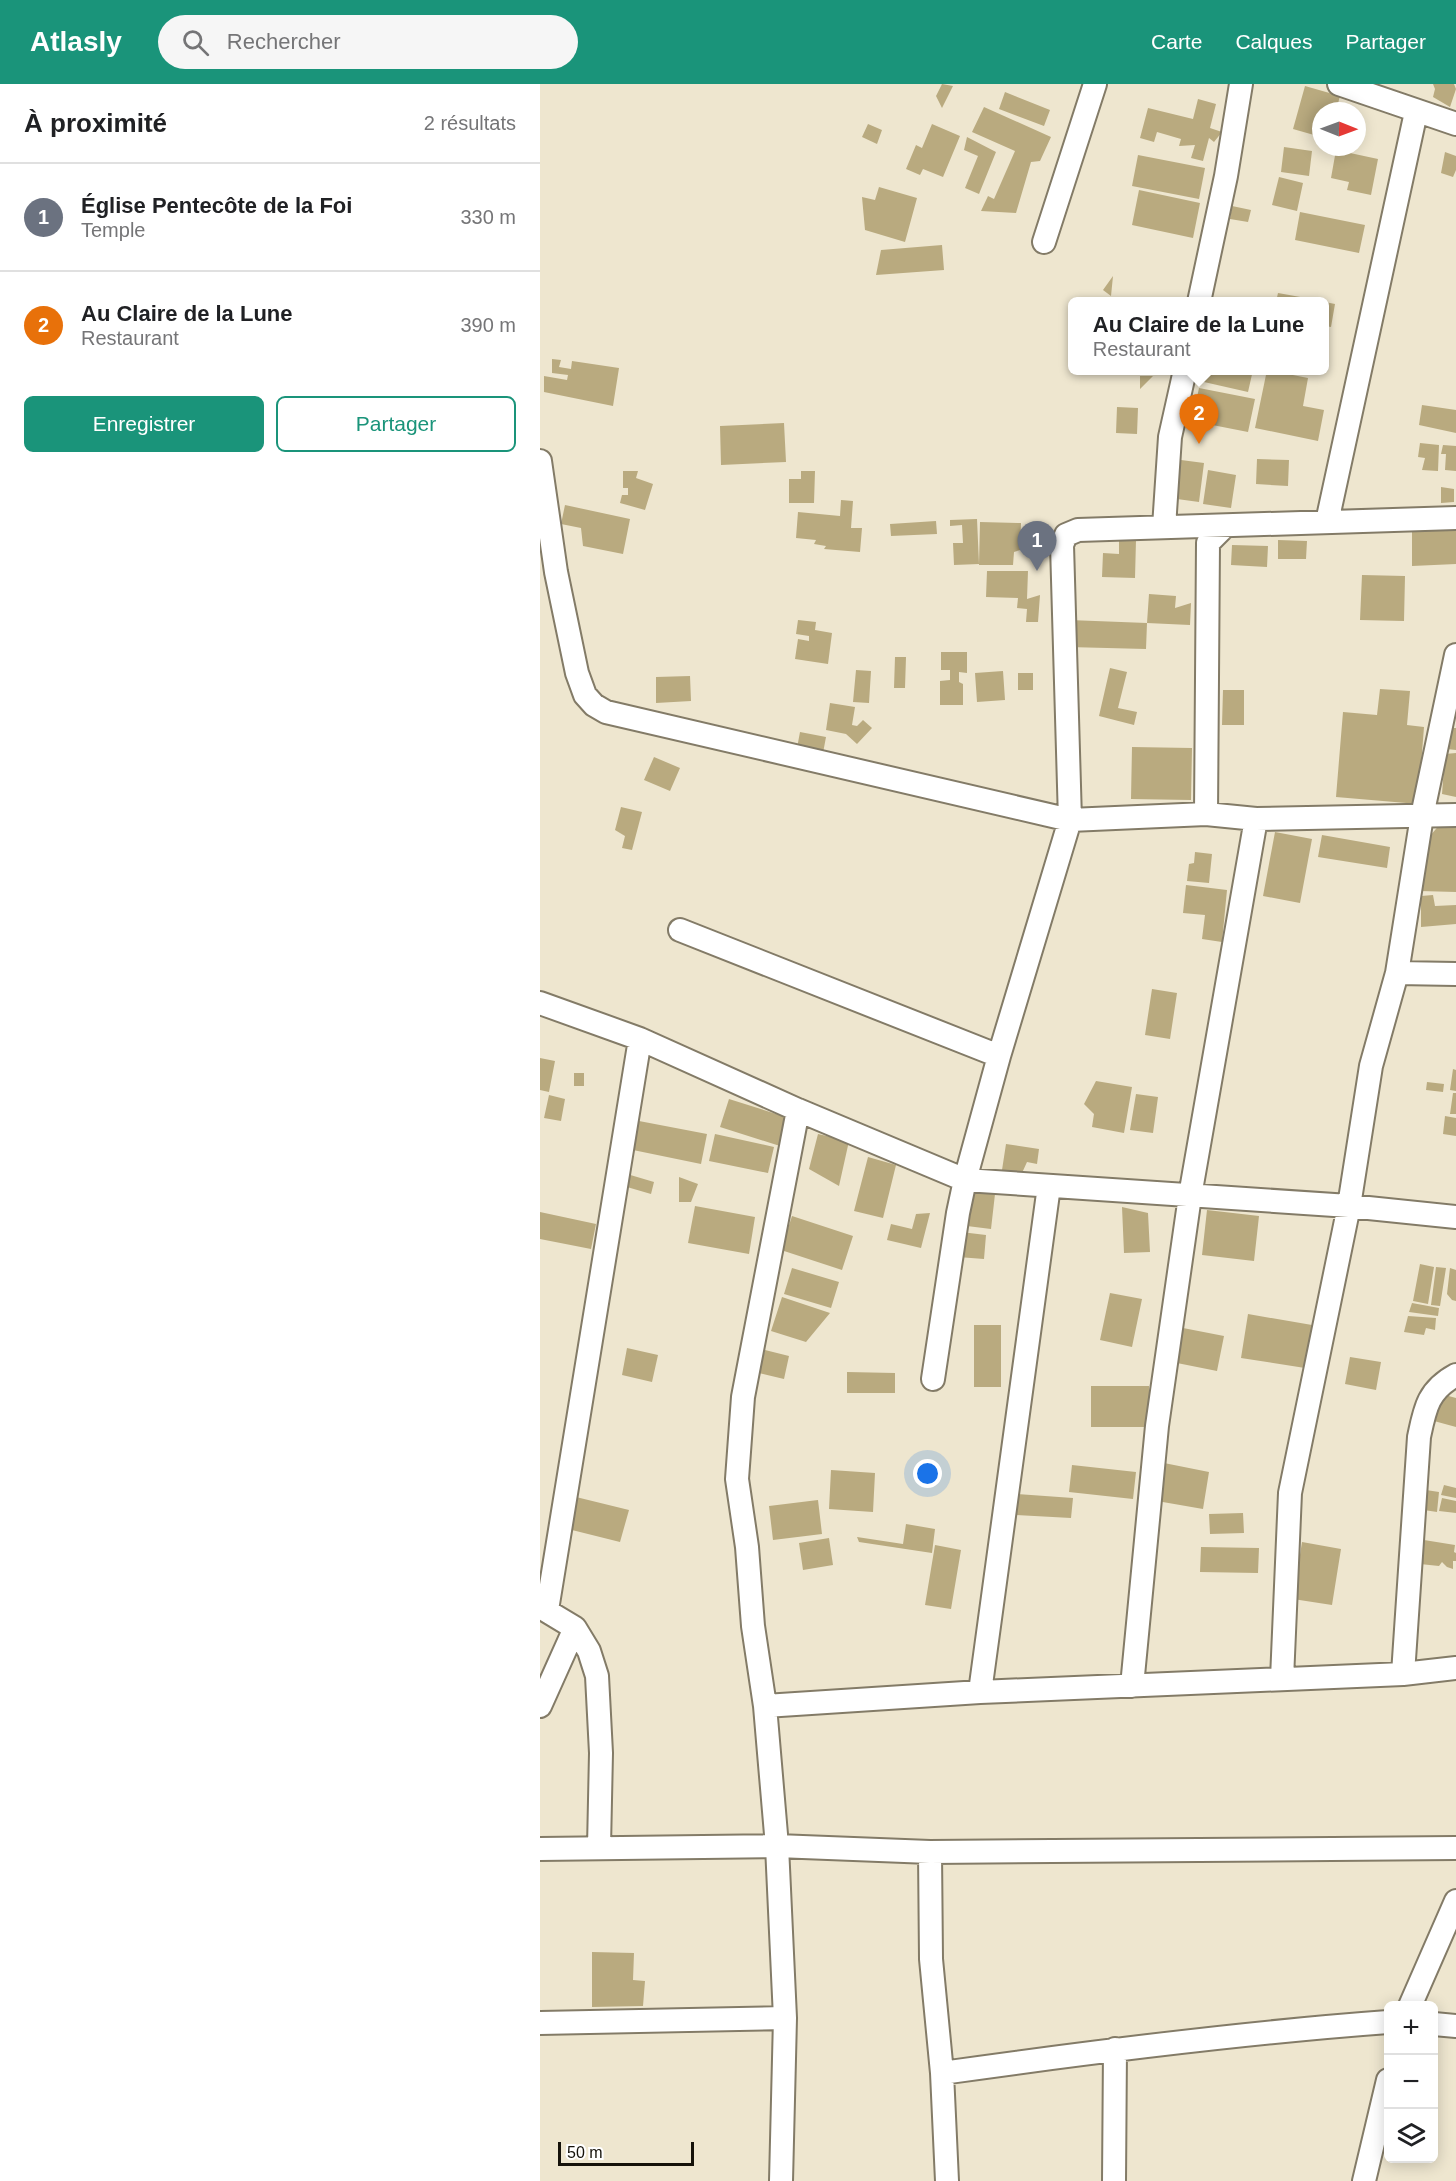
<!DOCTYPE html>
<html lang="fr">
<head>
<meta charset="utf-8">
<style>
  :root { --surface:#fff; --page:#f6f6f6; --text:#202124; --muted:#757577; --line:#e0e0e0; --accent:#1a947a }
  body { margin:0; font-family:Arial,sans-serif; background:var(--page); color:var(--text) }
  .controls { position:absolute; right:18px; bottom:18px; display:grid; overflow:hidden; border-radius:9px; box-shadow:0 3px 15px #0003 }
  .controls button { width:54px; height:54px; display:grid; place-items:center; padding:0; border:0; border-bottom:2px solid var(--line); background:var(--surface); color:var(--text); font:30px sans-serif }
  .compass { position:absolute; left:772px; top:18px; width:54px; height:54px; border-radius:50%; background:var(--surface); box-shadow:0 3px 15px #0003; rotate:91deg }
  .scale { position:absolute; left:18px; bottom:15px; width:136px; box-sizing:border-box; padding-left:6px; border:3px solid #15120a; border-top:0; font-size:16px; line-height:21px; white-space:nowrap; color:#15120a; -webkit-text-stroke:4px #fff; paint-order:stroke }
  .you { position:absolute; left:388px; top:1390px; width:21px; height:21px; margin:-15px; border:4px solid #fff; border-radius:50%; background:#1a73e8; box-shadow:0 0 0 9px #1a73e833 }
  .badge { display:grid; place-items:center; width:39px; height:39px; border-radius:50%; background:var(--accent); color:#fff; font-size:20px; font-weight:700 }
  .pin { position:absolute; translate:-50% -50px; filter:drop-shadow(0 2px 3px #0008) }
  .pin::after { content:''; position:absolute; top:32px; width:21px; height:18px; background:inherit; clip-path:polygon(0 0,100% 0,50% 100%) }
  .popup { position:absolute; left:528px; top:213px; width:261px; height:78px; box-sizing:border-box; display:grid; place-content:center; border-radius:9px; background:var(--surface); filter:drop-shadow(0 2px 4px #0005); font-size:20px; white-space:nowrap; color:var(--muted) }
  .popup b { font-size:22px; color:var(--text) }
  .popup::after { content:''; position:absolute; left:50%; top:100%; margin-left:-12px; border:12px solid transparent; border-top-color:var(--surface) }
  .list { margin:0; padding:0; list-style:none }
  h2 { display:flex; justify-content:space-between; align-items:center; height:78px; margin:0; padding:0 24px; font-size:26px }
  h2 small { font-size:20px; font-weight:400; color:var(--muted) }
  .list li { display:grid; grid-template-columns:39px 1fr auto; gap:18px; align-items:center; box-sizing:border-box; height:108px; padding:0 24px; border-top:2px solid var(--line) }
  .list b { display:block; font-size:22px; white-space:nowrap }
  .list p { margin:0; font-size:20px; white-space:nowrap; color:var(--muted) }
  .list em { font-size:20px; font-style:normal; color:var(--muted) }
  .actions { display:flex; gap:12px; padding:18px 24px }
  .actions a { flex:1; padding:14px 0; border:2px solid var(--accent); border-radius:9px; text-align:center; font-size:21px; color:var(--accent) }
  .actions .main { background:var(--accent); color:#fff }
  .icon { flex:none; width:33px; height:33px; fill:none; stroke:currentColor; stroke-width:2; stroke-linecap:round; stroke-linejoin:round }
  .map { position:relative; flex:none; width:916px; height:2097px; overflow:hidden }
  header { display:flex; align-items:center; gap:36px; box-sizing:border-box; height:84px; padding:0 30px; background:var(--accent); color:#fff }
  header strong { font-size:28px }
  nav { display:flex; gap:33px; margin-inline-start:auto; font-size:21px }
  .search { width:420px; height:54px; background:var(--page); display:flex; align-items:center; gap:15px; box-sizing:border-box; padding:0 21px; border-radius:33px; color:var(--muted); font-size:22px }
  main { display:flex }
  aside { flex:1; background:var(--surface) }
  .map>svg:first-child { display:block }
</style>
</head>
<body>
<header>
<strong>Atlasly</strong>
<div class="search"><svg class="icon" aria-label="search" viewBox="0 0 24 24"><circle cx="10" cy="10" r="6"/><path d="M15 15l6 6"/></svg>Rechercher</div>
<nav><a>Carte</a><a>Calques</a><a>Partager</a></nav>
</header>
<main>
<aside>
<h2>À proximité<small>2 résultats</small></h2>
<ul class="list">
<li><span class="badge" style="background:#6b7280">1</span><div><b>Église Pentecôte de la Foi</b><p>Temple</p></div><em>330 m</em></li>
<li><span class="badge" style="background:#e8710a">2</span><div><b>Au Claire de la Lune</b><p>Restaurant</p></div><em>390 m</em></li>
</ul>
<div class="actions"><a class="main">Enregistrer</a><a>Partager</a></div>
</aside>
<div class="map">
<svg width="916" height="2097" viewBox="0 0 916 2097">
  <rect width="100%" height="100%" fill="#eee6cf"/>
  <path fill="#b9aa7f" d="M402 0 413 2 402 24 396 12Z
    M893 0H914L916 5 910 23 893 13 895 5Z
    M765 2 800 12 796 27H781V53L753 45Z
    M465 8 510 26 504 42 459 25Z
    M658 15 676 20 670 44 682 48 674 58 669 54 663 77 651 74 655 61 639 62 641 55 617 48 614 58 600 54 608 24 653 35Z
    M444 23 511 53 500 77 491 78 476 129 441 127 448 112 454 115 475 67 432 48Z
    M328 40 342 46 337 60 322 53Z
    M392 40 420 52 403 93 383 85 380 91 366 85 376 61 382 64Z
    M427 53 456 68 439 110 425 104 438 72 424 66Z
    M744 63 772 67 769 92 741 88Z
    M796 66 838 75 831 111 807 106 809 98 791 94Z
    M905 68 916 72V86L913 93 901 89Z
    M598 71 665 84 659 115 592 102Z
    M739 93 763 99 757 127 732 121Z
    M339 103 377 114 365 158 325 146 322 113 335 116Z
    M599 106 660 119 653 154 592 141Z
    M692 122 711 126 708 138 690 135Z
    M760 128 825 141 819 169 755 156Z
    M402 161 404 186 336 191 341 166Z
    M573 192 571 212 563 206Z
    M738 209 777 216V218H736Z
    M785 218 795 220 791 243 785 242Z
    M785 250H789L786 270H785Z
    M12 275 21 276 19 283 31 285 32 277 79 284 73 322 4 308V292L27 296 28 291 12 289Z
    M667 286H713L708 308 664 298Z
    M727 286 768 294 763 322 784 326 778 357 715 344Z
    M600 292H613L600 305Z
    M659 304 715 315 708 348 652 337Z
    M882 321 916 326V349L879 341Z
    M577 323 598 324 597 350 576 349Z
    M244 339 246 378 181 381 180 342Z
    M880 359 899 361 898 387 882 386 885 374 878 373Z
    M903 361 916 362V387L905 386 906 370H901Z
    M717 375 749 376 748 402 716 400Z
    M641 376 664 379 659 418 637 415Z
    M668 386 696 391 691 424 663 420Z
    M83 387H98L96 394 113 400 105 426 80 419 82 411H88V404H83Z
    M261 387H275L274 419H249V395H261Z
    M901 403 914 405V418L901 419Z
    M301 416 313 417 311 444H322L320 468 284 465 286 462 274 460 276 456 256 454 258 428 300 432Z
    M25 421 90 435 83 470 43 462 41 444 21 440Z
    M437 435 439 480 414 481 413 459H423L422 441 410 442V436Z
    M396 437 397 450 351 452 350 440Z
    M440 438 481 439 480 466 474 468 473 481H439Z
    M872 444H916V480L872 482Z
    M579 455 596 456 595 494 562 493 563 469 579 470Z
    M738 456 767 457 766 475H738Z
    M692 461 728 462 727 483 691 481Z
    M447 487H488L487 515 500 511 498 538H486L487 525 477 524 478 514 446 513Z
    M822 491 865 492 864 537 820 536Z
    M609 510 636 512 635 524 651 519 650 541 607 539Z
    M258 536 276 538 275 546 292 549 288 580 255 575 258 555 269 557V552L256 550Z
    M529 536 607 539 606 565 528 563Z
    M401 568H427V589L419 588V598L423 600V621H400V597L410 596V586H401Z
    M355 573H366L365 604H354Z
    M570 584 587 588 578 624 597 628 594 641 559 632Z
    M316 586 331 587 329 619 313 618Z
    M463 587 465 616 437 618 435 589Z
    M478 589H493V606H478Z
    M150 592 151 617 116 619V593Z
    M840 605 870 607 867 641 884 643 878 720 796 713 803 628 837 631Z
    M683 606H704V641H682Z
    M290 619 315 623 312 641 317 642 323 636 332 644 317 660 306 650 286 646Z
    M912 644H916V666L907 665Z
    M260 648 286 653 283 669 257 664Z
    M592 663 652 664 651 716 591 715Z
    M916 669V713L902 710 905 670Z
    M114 673 140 684 130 707 104 696Z
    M81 723 102 728 92 766 82 764 85 752 75 746Z
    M901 739 916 740V808L880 807 884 759Z
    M735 748 772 755 760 819 723 812Z
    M782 751 850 763 847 784 778 773Z
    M655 768 672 770 669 799 647 797 649 780 654 779Z
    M646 801 687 806 682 858 662 855 665 831 643 829Z
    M893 811 895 822 916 821V840L881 843V812Z
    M612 905 637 909 630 955 605 951Z
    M0 974 15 977 9 1008 0 1006Z
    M913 985 916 986V1007L910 1006Z
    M34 989H44V1002H34Z
    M556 997 592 1003 584 1049 552 1043 554 1030 544 1020Z
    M887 998 904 1000 903 1008 886 1006Z
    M913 1009H916V1030H910Z
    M596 1010 618 1013 613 1049 590 1046Z
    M9 1011 25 1015 21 1037 4 1034Z
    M189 1015 249 1034 240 1062 180 1043Z
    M905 1032 916 1034V1052L903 1050Z
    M99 1037 167 1050 161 1080 93 1066Z
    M175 1050 234 1063 228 1089 169 1077Z
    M278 1050 309 1057 299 1102 269 1085Z
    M466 1060 499 1065 497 1080 487 1078 482 1089 462 1086Z
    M328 1073 356 1081 343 1134 314 1127Z
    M87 1090 114 1098 111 1110 87 1103Z
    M139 1093 158 1100 151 1118H139Z
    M431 1108 455 1110 451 1145 427 1142Z
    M155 1122 215 1133 209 1170 148 1159Z
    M582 1123 608 1129 610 1168 584 1169Z
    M667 1126 719 1132 714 1177 662 1171Z
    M0 1128 56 1140 51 1165 0 1155Z
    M390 1129 381 1164 347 1156 351 1140 372 1145 376 1130Z
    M252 1132 313 1152 302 1186 241 1166Z
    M421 1148 446 1151 444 1175 418 1173Z
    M880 1180 894 1183 888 1220 873 1217Z
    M896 1183 906 1184 900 1222 891 1221Z
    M252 1184 299 1198 291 1224 244 1210Z
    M910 1184 916 1186V1217L912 1216 907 1210Z
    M570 1209 602 1215 592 1263 560 1256Z
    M242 1213 290 1229 266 1258 231 1247Z
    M872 1219 899 1224 898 1232 869 1228Z
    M708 1230 772 1241 765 1284 701 1274Z
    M868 1232 896 1234 895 1246 886 1244 884 1251 864 1248Z
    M434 1241H461V1303H434Z
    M643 1244 684 1252 677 1287 637 1279Z
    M87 1264 118 1271 112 1298 82 1291Z
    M225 1266 249 1272 244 1295 219 1289Z
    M810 1273 841 1278 836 1306 805 1300Z
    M307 1288 355 1289V1309H307Z
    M551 1302H609V1343H551Z
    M901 1310 916 1314V1343L894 1337Z
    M624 1379 669 1388 663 1425 617 1417Z
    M532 1381 596 1388 593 1415 529 1408Z
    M291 1386 335 1389 333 1428 289 1425Z
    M904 1401 916 1404V1414L901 1411Z
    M886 1406 899 1408 897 1428 884 1426Z
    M477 1410 533 1414 531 1434 476 1431Z
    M36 1413 89 1426 80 1458 28 1445Z
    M902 1414 916 1417V1429L899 1427Z
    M278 1416 282 1450 233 1456 229 1422Z
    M703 1429 704 1449 670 1450 669 1430Z
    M366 1440 395 1445 392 1469 319 1458 317 1453 363 1460Z
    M289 1454 293 1481 263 1486 259 1459Z
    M884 1456 915 1461 914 1468 916 1469V1477H913V1485L907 1483 902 1478 899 1482 880 1480 883 1474Z
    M762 1458 801 1465 792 1521 753 1515Z
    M395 1461 421 1466 411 1525 385 1521Z
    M661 1463 719 1464 718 1489 660 1488Z
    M52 1868 94 1869 93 1896 105 1897 103 1922 52 1923Z"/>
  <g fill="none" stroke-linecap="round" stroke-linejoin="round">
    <defs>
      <path id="minor" d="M799 0 916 40
        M504 158 555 0
        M659 218 686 92 701 0
        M0 377 16 488 37 589 45 611 54 621 66 628 530 736 666 730 716 735 916 731
        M787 438 876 28
        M624 443 630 353 645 286
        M666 730 668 459 685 442
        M140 846 459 972
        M857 889 916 890
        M0 919 100 955 258 1026 425 1096 809 1122 916 1133
        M393 1295 418 1129 425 1096 459 972 530 736 522 461 526 451 538 446 916 434
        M0 1523 35 1544 49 1567 57 1592 61 1669 59 1763
        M7 1526 100 955
        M863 1590 879 1353C885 1324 888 1306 916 1291
        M742 1595 750 1409 809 1122 831 982 857 889 882 732 916 571
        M592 1602 617 1342 650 1112 716 735
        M440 1608 509 1102
        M0 1622 35 1544
        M225 1622 440 1608 863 1590 916 1584
        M0 1765 237 1762 390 1768 916 1764
        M390 1768 391 1875 402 1989 407 2097
        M870 1922 916 1817
        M0 1939 245 1934
        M894 1940 916 1942
        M402 1989C551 1968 699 1949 848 1938
        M241 2097 245 1934 237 1762 225 1622 213 1542 207 1463 197 1395 203 1313 258 1026
        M574 2097 575 1965
        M824 2097 848 1996"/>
    </defs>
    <use href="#minor" stroke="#837b67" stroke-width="26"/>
    <use href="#minor" stroke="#fff" stroke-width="22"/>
  </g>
</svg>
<div class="controls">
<button>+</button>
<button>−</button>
<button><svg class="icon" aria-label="layers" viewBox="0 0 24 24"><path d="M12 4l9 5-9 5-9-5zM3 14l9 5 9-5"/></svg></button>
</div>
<svg class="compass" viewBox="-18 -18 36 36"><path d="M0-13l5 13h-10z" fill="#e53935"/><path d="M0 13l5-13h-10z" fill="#757577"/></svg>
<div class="scale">50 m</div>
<div class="you"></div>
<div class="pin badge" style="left:497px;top:487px;background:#6b7280">1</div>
<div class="pin badge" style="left:659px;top:360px;background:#e8710a">2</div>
<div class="popup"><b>Au Claire de la Lune</b>Restaurant</div>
</div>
</main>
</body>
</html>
